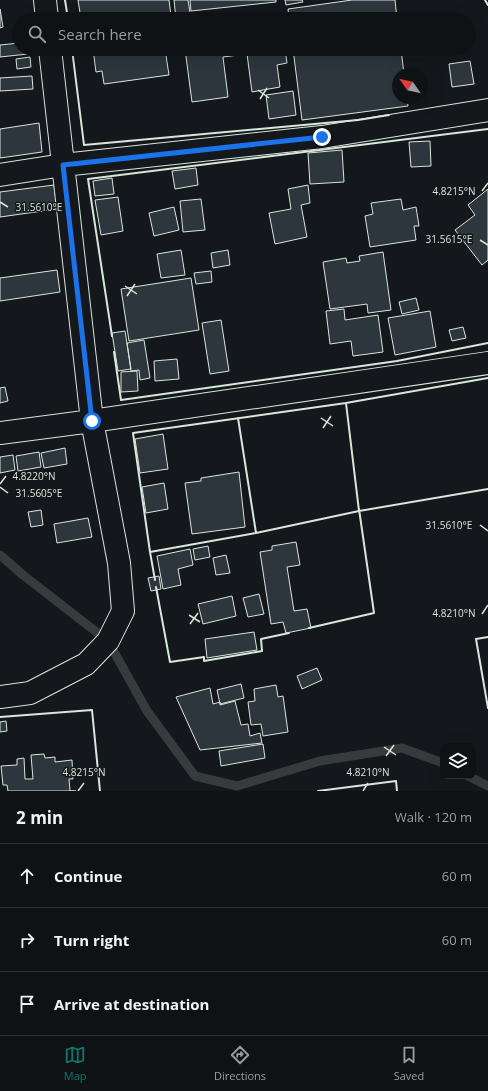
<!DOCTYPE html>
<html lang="en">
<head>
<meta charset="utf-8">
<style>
  :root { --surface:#0f1215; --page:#181b1e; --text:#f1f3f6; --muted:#9b9ea0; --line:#2f3234; --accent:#0f766e }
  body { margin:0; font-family:"Open Sans",sans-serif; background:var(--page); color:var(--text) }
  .controls { position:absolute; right:12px; bottom:12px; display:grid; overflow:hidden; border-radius:8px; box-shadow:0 4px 16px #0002 }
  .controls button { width:36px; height:36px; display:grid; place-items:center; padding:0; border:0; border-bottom:1px solid var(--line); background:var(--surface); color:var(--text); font:20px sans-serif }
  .compass { position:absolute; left:392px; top:68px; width:36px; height:36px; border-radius:50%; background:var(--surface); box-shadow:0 4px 16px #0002; rotate:304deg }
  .stop { position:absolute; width:12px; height:12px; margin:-9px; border:3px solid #1a73e8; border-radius:50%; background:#fff }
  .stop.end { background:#1a73e8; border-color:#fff; box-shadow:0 1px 4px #0008 }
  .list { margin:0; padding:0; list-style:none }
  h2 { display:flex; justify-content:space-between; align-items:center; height:52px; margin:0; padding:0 16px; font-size:17px }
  h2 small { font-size:13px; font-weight:400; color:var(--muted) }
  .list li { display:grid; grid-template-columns:26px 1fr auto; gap:12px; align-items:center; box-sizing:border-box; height:64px; padding:0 16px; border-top:1px solid var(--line) }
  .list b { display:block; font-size:15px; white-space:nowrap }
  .list em { font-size:13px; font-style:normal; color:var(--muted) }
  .icon { flex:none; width:22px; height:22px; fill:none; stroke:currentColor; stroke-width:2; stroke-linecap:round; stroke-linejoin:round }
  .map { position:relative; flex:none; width:488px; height:791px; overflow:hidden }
  .search { position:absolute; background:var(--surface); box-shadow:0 4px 16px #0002; left:12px; right:12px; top:12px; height:44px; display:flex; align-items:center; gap:10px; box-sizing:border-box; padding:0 14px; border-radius:22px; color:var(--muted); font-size:15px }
  .sheet { height:244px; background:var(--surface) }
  nav { display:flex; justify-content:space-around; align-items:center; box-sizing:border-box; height:56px; border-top:1px solid var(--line); background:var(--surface); font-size:11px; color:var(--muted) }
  nav a { display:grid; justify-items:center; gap:2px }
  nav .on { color:var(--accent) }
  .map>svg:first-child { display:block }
</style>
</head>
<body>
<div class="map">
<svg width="488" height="791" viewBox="0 0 488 791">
  <rect width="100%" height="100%" fill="#14181c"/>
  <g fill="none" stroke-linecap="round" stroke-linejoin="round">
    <path stroke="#363b3e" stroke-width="9" d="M0 555 23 575 108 641 147 711 195 776 237 786 320 761 402 748 443 763
      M468 776 488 786"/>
  </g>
  <path fill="#2c363c" stroke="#d8e6dc" d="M78 0H169L171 16 152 19H81Z
    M174 0H188L191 19H176Z
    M190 0H276V2L191 11Z
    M285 0H302L303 2 286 5Z
    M352 0H395L397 19H289L288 9Z
    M0 9 3 27 0 28Z
    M19 43V49H27L28 54 0 57V45Z
    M93 49H165L169 75 104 84 102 71 96 72Z
    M185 49H285L287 63 277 65 280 87 252 92 247 54 223 57 228 97 192 102Z
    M293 49H401L404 74H398V98H407L408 106 302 120Z
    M30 57 31 67 17 69 16 59Z
    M470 61 474 84 452 87 449 64Z
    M32 76 33 89 0 91V78Z
    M293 91 296 115 269 119 266 95Z
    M39 123 42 152 0 158V129Z
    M430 141 431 166 411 167 409 142Z
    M342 150 344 182 310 184 308 153Z
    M196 168 198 185 175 189 172 171Z
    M112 178 114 194 95 196 93 181Z
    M54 185 57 209 0 217V192Z
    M308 185 310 203 301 205 307 237 275 244 269 213 291 209 288 189Z
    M488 189V260L482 265 455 230 475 215 468 205Z
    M118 197 123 231 101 235 95 200Z
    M201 199 205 230 183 232 180 201Z
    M401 199 403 210 416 207 419 226H414L416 240 370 247 365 216 373 214 371 203Z
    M174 207 179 230 154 236 149 213Z
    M181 250 185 275 161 278 157 254Z
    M228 250 230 265 213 268 211 253Z
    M383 252 391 310 368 313 367 304 330 309 323 262 346 258 347 263 360 261 359 256Z
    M57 270 60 292 0 301V278Z
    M211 271 212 282 196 284 194 273Z
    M191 278 199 330 129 341 121 289Z
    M416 298 419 310 402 314 399 302Z
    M344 309 345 320 378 315 383 352 353 356 351 341 330 344 326 311Z
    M430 311 436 347 395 355 388 318Z
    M221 320 229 371 210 374 202 323Z
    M463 327 466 338 452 341 449 330Z
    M125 331 131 369 118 371 112 333Z
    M144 340 150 378 140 380 139 370 131 371 127 343Z
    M177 359 179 379 155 381 154 361Z
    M137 371 138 391 121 392V372Z
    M5 387 8 401 0 403V388Z
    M163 434 168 469 140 473 135 439Z
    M65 448 67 464 44 468 41 453Z
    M39 452 41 467 18 471 16 456Z
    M13 455 15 470 0 473V457Z
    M239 472 245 527 192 534 185 483 201 481V478Z
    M164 483 168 509 146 513 142 487Z
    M41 510 43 525 31 527 28 512Z
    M88 518 92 537 57 543 54 524Z
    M296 542 300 565 287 567 294 611 307 609 311 628 286 633 283 622 271 624 260 552 272 550V546Z
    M208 546 210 557 195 560 193 549Z
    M190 549 193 565 178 569 181 585 163 589 157 556Z
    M226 555 230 573 216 575 213 558Z
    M159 576 161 589 151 591 148 578Z
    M259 594 264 614 248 617 243 598Z
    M232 596 236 616 203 624 198 604Z
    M254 632 257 650 207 658 205 639Z
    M317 668 322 680 302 689 297 676Z
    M241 684 244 698 220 704 217 690Z
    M276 685 278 697 283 696 288 732 263 736 261 724 251 725 248 702 255 701 254 689Z
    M210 688 213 704 220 702V705L235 701 241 725 248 724 250 736 260 733 262 743 200 750 176 697Z
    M6 721 7 731 0 732V722Z
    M263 744 265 758 221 766 219 751Z
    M44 754 45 758 55 757V762L72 760 73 779H69L70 791H76H8L7 785H3L1 766 17 765V759L24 758 25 779H33L31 755Z"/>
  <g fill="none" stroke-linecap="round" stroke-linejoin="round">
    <defs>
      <path id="minor" d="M45 0 47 19
        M0 175 63 165 322 137 488 110
        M0 433 92 421 488 363
        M0 697 30 693 86 664 108 641 123 611 119 563 92 421 50 49"/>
    </defs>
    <use href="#minor" stroke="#d8e6dc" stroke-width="24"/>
    <use href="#minor" stroke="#14181c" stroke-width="22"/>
    <path stroke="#d8e6dc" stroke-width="2" d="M65 0 68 19
      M485 0 488 5
      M72 49 84 145 358 120 389 115
      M112 336 88 179 488 129
      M114 352 121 400 397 361 488 343
      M346 404V403L488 378
      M238 418 256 533 359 511 346 403 133 433 150 552 256 533
      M359 511 488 489
      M150 552 155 580
      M156 587 170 662 204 657V661L262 651 261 639 289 633
      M309 628 374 613 359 509
      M488 637 476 639 488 708
      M0 717 92 710 100 791
      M318 791 396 781 397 791"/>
  </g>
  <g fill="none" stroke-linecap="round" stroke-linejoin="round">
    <path stroke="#1a73e8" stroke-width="5" d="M92 421 63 165 322 137"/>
  </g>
  <path fill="none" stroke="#d8e6dc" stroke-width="1.5" d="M258 90 269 98M260 99 267 88M482 191 488 183M0 202 8 207M480 240 488 245M125 286 137 294M127 296 135 284M321 418 333 426M323 428 331 416M0 484 6 476M0 487 8 493M480 525 488 531M482 614 488 605M189 615 200 622M190 624 198 613M384 747 396 755M386 756 394 745M78 791 84 783M363 791 368 783"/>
  <g font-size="10" text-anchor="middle" fill="#d8e6dc" stroke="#14181c" stroke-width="3" stroke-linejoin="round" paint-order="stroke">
    <text x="454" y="195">4.8215°N</text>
    <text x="39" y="211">31.5610°E</text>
    <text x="449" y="243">31.5615°E</text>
    <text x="34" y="480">4.8220°N</text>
    <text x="39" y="497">31.5605°E</text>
    <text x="449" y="529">31.5610°E</text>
    <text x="454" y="617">4.8210°N</text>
    <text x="84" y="776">4.8215°N</text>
    <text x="368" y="776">4.8210°N</text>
  </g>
</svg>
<div class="controls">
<button><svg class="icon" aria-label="layers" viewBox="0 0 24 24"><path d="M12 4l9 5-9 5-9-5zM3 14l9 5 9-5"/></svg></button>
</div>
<svg class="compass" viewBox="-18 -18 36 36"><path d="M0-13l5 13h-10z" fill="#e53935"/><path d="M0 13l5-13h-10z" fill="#9b9ea0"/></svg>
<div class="stop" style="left:92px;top:421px"></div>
<div class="stop end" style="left:322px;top:137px"></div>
<div class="search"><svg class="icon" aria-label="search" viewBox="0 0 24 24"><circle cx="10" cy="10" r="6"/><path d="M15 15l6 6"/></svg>Search here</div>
</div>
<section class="sheet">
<h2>2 min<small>Walk · 120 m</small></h2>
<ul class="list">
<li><svg class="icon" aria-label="ahead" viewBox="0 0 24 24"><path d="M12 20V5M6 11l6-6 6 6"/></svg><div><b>Continue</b></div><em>60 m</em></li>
<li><svg class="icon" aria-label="right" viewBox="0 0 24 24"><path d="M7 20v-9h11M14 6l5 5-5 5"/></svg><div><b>Turn right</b></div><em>60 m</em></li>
<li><svg class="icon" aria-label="arrive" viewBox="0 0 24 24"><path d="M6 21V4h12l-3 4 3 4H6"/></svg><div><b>Arrive at destination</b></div></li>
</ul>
</section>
<nav>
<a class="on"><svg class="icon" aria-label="map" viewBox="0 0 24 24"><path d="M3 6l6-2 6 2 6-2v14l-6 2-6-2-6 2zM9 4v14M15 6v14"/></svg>Map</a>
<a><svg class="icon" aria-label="directions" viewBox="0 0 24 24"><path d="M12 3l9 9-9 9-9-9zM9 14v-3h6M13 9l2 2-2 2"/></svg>Directions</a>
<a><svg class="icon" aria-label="saved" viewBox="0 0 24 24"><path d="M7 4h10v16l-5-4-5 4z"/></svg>Saved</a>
</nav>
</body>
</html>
